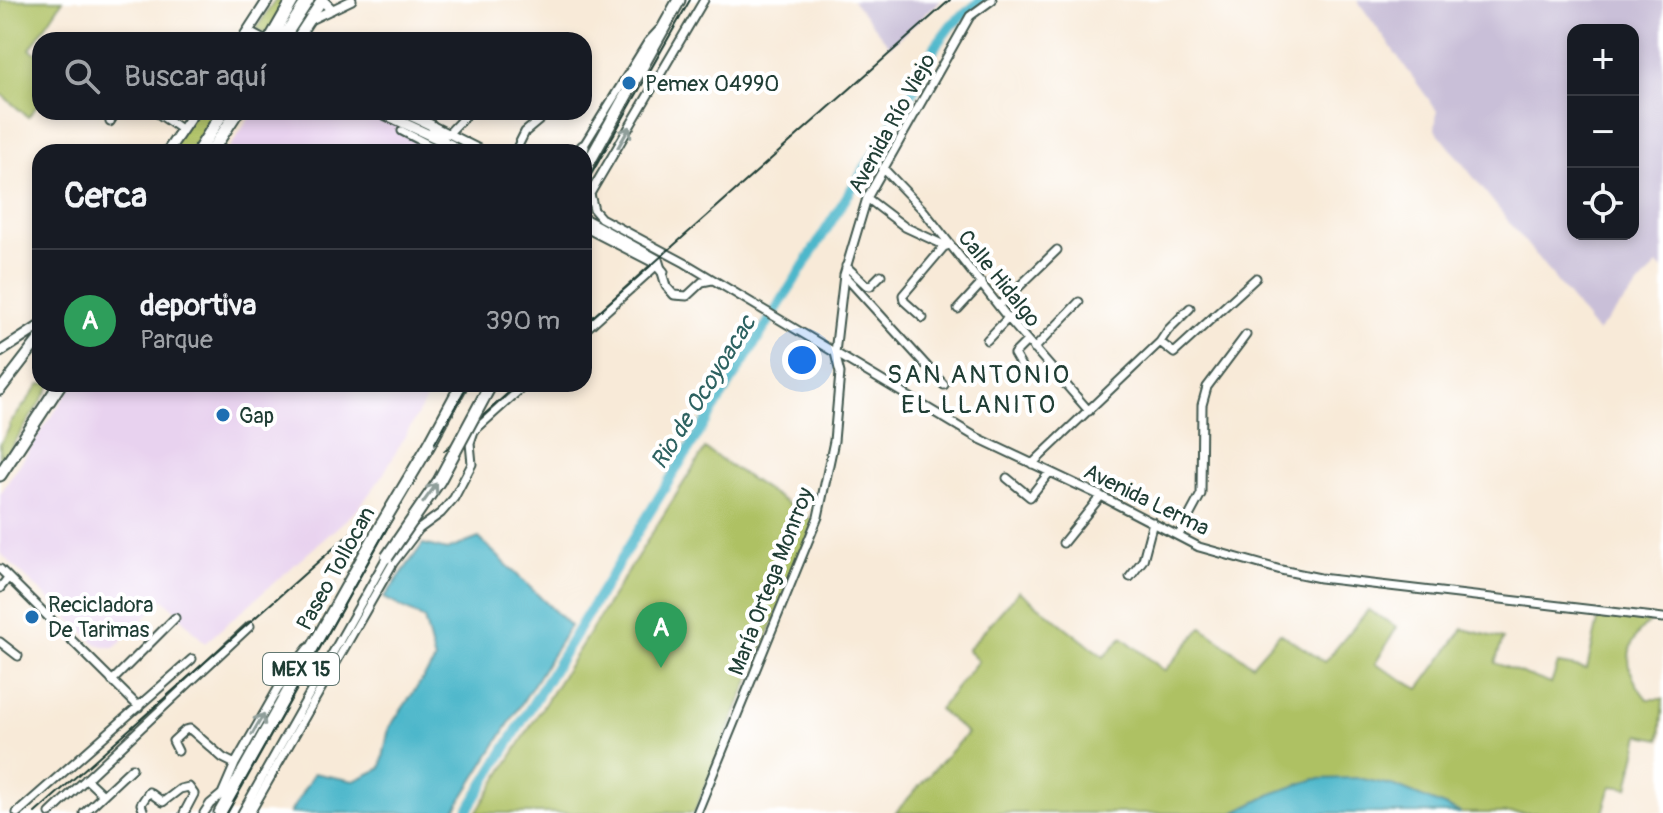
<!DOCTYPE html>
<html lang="es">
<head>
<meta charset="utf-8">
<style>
  :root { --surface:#171b24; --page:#242831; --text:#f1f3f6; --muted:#9ea1a6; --line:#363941; --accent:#1a73e8 }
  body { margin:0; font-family:Pangolin,sans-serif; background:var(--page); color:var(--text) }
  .controls { position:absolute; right:24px; top:24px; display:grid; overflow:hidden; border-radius:16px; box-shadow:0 4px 12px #0003 }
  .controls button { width:72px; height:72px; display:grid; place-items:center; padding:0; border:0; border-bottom:2px solid var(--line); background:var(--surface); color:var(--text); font:40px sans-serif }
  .you { position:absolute; left:802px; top:360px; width:28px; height:28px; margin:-20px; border:6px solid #fff; border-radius:50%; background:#1a73e8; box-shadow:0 0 0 12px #1a73e833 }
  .badge { display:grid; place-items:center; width:52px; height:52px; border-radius:50%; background:var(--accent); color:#fff; font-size:26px; font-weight:700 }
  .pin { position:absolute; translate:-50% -66px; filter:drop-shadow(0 2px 4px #0008) }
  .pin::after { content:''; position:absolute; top:42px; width:28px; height:24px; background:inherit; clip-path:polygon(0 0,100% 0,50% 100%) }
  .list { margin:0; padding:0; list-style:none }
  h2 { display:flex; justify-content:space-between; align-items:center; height:104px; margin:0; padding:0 32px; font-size:34px }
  h2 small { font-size:26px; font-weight:400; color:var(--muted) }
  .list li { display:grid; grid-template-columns:52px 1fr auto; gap:24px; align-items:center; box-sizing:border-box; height:144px; padding:0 32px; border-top:2px solid var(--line) }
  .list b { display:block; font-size:30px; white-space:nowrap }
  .list p { margin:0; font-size:26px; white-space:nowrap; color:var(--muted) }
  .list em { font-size:26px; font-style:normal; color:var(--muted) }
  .icon { flex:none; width:44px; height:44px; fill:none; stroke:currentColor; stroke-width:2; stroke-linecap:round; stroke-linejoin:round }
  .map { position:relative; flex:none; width:1663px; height:813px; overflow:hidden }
  .search { position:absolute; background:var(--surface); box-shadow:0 4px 12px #0003; left:32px; top:32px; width:560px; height:88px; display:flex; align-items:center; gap:20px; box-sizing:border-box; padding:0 28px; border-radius:24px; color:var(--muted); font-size:30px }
  .panel { position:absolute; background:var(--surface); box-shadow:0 4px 12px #0003; left:32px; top:144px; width:560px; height:248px; border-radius:24px }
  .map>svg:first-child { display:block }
</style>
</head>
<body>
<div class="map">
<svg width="1663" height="813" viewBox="0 0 1663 813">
  <rect width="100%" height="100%" fill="#fff"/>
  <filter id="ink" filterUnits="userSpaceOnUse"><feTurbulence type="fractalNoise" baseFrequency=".0125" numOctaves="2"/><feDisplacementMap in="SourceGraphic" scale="16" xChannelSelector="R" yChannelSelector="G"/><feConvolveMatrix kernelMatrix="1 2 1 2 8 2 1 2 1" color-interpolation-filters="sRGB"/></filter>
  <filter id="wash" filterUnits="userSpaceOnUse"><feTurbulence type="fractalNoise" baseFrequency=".006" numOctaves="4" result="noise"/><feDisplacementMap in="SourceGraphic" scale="32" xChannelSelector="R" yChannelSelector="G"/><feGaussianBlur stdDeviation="1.8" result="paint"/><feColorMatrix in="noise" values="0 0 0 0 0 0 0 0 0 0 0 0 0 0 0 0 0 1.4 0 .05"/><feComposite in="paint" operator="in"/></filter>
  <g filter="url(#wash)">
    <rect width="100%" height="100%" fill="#f8ead8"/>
    <path fill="#e8d2ef" d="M253 112H390L466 152H227Z
      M73 384H435L381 478 357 510 205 643 164 599 115 647H103L94 642 0 553V494Z"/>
    <path fill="#c9bfd8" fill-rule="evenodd" d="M852 0H941L890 46Z
      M1357 0H1663V270L1657 265 1597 332 1435 129 1437 111ZM1573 30H1633V234H1573Z"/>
    <path fill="#aec164" stroke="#667f4c" stroke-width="2" d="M0 0H63L30 49 40 56V102L28 117 0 93Z
      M275 0H291L267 35 256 29Z
      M194 112H215L190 152H167Z
      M40 384H52L0 465V444L10 427 9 425Z
      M705 449 815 522 694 813H476Z
      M1019 591 1104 657 1122 637 1165 671 1202 627 1252 665 1280 633 1325 662 1368 610 1397 627 1375 664 1419 689 1463 629 1503 639 1495 663 1551 684 1558 664 1587 669 1599 616 1651 621C1621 644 1624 671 1647 699H1663L1660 739 1640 735 1628 788 1611 786 1603 813H1461L1395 786 1274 793 1234 813H895L967 733 939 709 978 661 967 650Z"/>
    <path fill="#4db7cb" stroke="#367a80" stroke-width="2" d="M479 538 570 626 453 813H290L314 773 354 781 381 768 389 728 435 661 424 619 384 598 423 544 447 550Z
      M1358 778 1395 786 1461 813H1234L1274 793 1315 779Z"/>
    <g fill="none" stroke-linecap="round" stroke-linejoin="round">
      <path stroke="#4db7cb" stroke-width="10" d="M466 813 675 471 918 83 936 45 951 25 982 0"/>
    </g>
  </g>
  <g filter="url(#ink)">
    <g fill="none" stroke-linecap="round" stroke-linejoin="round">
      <defs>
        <path id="minor" d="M310 20 352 0
          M156 112 182 130
          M110 122 116 112
          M433 126 485 152
          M402 131 443 152
          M448 134 469 112
          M451 145 464 152
          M581 150 648 42 659 30
          M515 152 525 132 549 112
          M883 168 923 210 1008 318 1089 411
          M590 194 594 210 601 218 685 263 976 437 1101 496 1199 547 1281 570 1320 578 1663 618
          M867 198 905 227 946 246
          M584 204 704 0
          M584 218 658 259 666 286 674 295 687 296 702 282 712 280
          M846 266 866 285 870 286 881 275
          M844 275 944 385
          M999 306 1057 250
          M958 309 982 283
          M923 318 904 301 903 295 948 242
          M584 331 657 265
          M987 340 1008 318
          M1160 342 1174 353 1256 278
          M1034 349 1079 302
          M1021 366 1014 354 1027 341
          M1032 464 1160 342 1168 330 1190 308
          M1007 478 1030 497 1049 473
          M1179 535 1201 494 1202 405 1207 387 1246 335
          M1063 543 1101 496
          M0 569 139 707
          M1130 577 1143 560 1153 522
          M0 588 8 578
          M0 642 18 656
          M112 681 175 618
          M178 751 173 741 185 730 190 729 223 758 235 764
          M86 779 102 794
          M17 813 192 659
          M50 813 250 626
          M84 813 132 768
          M144 813 141 804 149 792 163 802 180 789 189 787 194 794 184 813
          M204 813 210 804 222 794 235 764 283 680 308 648
          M242 813 387 557
          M250 813 393 563 419 529 441 513 454 498 472 464 470 443 474 431 526 384
          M697 813 818 517 834 441 840 373 835 353 844 275 867 198 970 16 992 0"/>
        <path id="major" d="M322 0 331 9
          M247 32 262 40
          M242 40 268 0
          M296 40 322 0
          M380 112 451 145
          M403 112 431 125 445 142
          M167 152 194 112
          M584 226 654 262 663 272
          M0 352 40 326
          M0 390 40 338"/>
        <path id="highway" d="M270 40 293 0
          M282 40 308 0
          M198 152 223 112
          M211 152 237 112
          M582 152 583 147
          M584 171 679 0
          M429 445 462 384
          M0 475 60 384
          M220 813 382 524"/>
      </defs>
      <use href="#minor" stroke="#40574d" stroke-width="11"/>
      <use href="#major" stroke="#40574d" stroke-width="13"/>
      <use href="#highway" stroke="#40574d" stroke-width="15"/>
      <use href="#minor" stroke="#fff" stroke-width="7"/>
      <use href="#major" stroke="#fff" stroke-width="9"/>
      <use href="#highway" stroke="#fff" stroke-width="11"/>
      <path stroke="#1f3d34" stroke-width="2" d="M584 187 690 0
        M584 325 950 0
        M444 451 518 384
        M35 813 372 514
        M227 813 468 384"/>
      <defs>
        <path id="highway-bridge" d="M382 524 429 445
          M387 557 439 481 491 384"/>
      </defs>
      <use href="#highway-bridge" stroke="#40574d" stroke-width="15" stroke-linecap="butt"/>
      <use href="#highway-bridge" stroke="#fff" stroke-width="11"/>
    </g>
    <defs><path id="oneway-shaft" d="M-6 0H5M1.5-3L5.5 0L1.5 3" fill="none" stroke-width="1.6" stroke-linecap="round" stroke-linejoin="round" transform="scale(2)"/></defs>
    <g stroke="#8f9e9a">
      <use href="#oneway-shaft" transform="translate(624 137) rotate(-60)"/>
      <use href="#oneway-shaft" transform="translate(430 493) rotate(-54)"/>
      <use href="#oneway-shaft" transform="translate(258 724) rotate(-60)"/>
    </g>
  </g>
  <g fill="#1f6fb2" stroke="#fff" stroke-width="3">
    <circle cx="629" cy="83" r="8"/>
    <circle cx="223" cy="415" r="8"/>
    <circle cx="32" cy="617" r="8"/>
  </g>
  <g text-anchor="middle" stroke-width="8" stroke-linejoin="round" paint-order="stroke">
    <rect fill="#fff" stroke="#627771" stroke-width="2" x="263" y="653" width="76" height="32" rx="6"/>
    <g font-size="20" font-weight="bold" fill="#1f3d34">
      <text x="301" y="676">MEX 15</text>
    </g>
    <g font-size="22" fill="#1f3d34" stroke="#fff" text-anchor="start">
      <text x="645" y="91">Pemex 04990</text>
      <text x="239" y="423">Gap</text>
      <text x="48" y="612">Recicladora<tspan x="48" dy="25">De Tarimas</tspan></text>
    </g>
    <g font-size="22" fill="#1f3d34" stroke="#fff">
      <text transform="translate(891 123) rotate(-61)" y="8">Avenida Río Viejo</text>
      <text transform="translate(1000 278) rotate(51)" y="8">Calle Hidalgo</text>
      <text transform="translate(1147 499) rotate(26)" y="8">Avenida Lerma</text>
      <text transform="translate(335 568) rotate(-61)" y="8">Paseo Tollocan</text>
      <text transform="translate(770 581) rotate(-69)" y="8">María Ortega Monrroy</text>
    </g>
    <g font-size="24" font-style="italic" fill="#2d6261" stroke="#fff">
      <text transform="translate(703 392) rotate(-58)" y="8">Rio de Ocoyoacac</text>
    </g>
    <g font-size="26" letter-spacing="2" fill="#1f3d34" stroke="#fff">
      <text x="979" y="383">SAN ANTONIO<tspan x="979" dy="30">EL LLANITO</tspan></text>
    </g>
  </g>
</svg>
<div class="controls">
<button>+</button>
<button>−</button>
<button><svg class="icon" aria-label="locate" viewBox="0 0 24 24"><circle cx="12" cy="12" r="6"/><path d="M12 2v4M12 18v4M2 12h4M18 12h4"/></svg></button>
</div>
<div class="you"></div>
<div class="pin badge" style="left:661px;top:668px;background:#2e9e5b">A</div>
<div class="search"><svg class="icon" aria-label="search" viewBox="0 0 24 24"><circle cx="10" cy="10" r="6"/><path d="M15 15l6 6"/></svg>Buscar aquí</div>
<section class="panel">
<h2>Cerca<small></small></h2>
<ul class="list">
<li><span class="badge" style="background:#2e9e5b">A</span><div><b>deportiva</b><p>Parque</p></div><em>390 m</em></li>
</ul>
</section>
</div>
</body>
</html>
